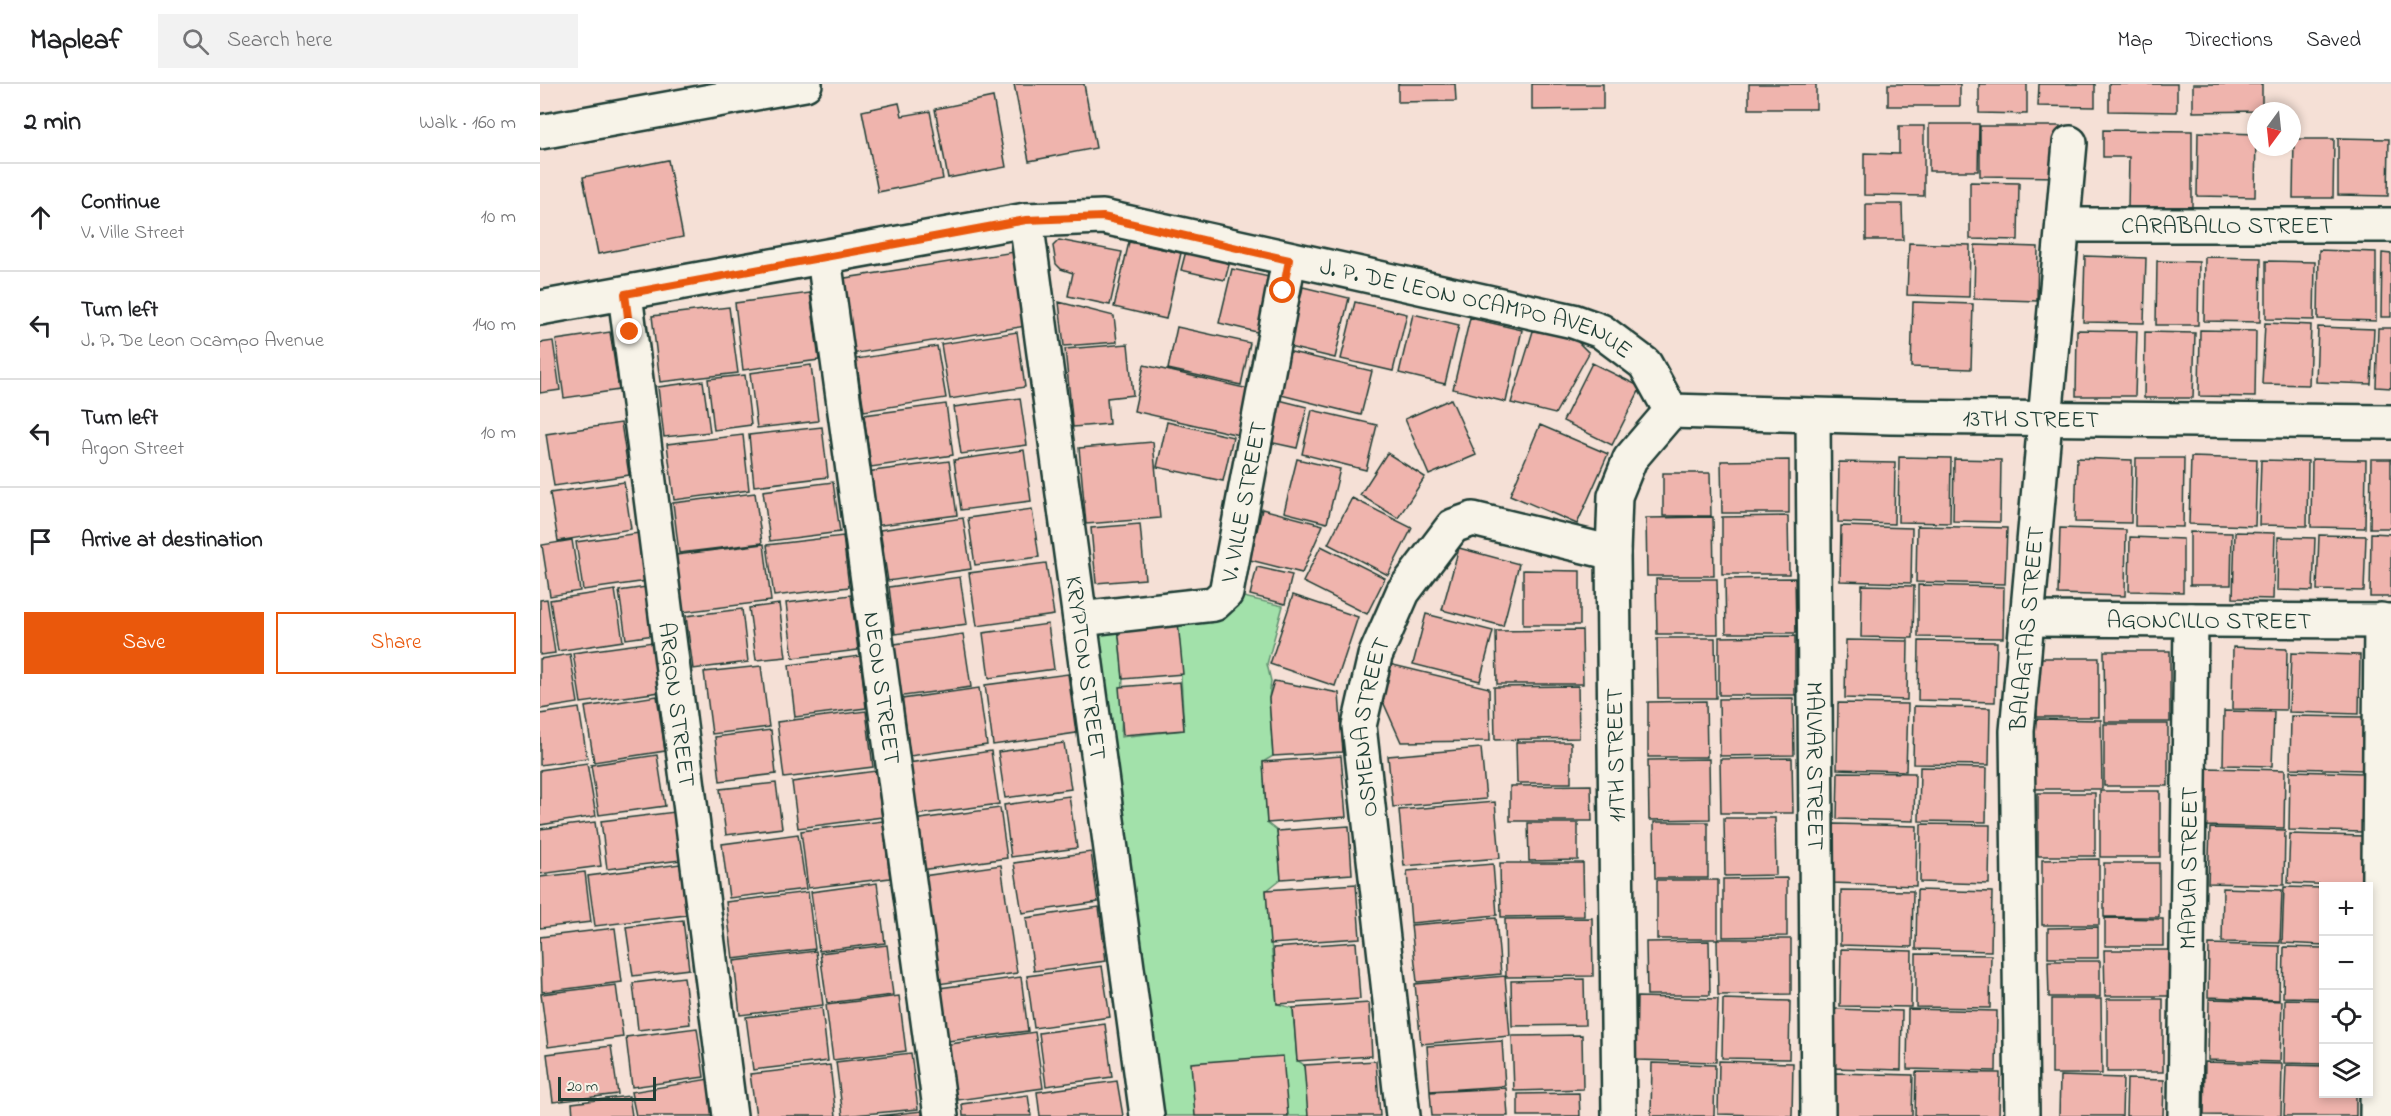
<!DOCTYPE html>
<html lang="en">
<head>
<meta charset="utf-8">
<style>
  :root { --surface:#fff; --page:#f2f2f2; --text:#202124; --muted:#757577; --line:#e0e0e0; --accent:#ea580c }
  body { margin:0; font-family:"Indie Flower",sans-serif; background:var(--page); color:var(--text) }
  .controls { position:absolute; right:18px; bottom:18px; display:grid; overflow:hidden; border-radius:0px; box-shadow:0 3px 9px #0003 }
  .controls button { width:54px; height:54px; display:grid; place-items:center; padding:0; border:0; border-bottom:2px solid var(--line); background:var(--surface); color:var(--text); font:30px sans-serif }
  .compass { position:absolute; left:1707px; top:18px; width:54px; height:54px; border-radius:50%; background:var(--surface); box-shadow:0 3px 9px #0003; rotate:195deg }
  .scale { position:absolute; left:18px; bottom:15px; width:98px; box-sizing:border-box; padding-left:6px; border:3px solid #1f3d34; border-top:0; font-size:16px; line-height:21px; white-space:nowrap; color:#1f3d34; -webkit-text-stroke:4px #f7f3e8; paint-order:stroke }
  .stop { position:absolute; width:18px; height:18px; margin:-14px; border:4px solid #ea580c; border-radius:50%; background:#fff }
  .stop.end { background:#ea580c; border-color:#fff; box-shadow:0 2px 6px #0008 }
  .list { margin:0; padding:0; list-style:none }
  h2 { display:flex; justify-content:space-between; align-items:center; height:78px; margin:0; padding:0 24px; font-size:26px }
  h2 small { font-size:20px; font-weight:400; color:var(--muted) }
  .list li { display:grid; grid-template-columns:39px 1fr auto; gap:18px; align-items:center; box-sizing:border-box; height:108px; padding:0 24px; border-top:2px solid var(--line) }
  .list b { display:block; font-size:22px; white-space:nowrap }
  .list p { margin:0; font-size:20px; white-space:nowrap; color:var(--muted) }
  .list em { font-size:20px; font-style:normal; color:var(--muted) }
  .actions { display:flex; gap:12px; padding:18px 24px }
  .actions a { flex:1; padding:14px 0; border:2px solid var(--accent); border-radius:0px; text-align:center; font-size:21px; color:var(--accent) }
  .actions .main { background:var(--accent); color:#fff }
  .icon { flex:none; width:33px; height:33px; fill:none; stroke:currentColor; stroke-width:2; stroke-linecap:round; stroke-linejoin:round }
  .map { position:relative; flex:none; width:1851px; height:1032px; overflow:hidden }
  header { display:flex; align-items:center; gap:36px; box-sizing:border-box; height:84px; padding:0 30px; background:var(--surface); border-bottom:2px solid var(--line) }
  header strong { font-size:28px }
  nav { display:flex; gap:33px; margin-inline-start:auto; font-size:21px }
  .search { width:420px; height:54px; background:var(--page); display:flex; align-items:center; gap:15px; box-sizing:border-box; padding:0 21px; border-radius:0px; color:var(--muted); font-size:22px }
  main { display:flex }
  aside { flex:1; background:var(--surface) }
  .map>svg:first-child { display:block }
</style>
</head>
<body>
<header>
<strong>Mapleaf</strong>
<div class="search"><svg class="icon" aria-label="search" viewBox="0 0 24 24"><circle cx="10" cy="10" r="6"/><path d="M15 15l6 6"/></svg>Search here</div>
<nav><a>Map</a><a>Directions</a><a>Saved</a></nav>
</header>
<main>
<aside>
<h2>2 min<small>Walk · 160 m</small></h2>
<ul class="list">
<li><svg class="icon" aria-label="ahead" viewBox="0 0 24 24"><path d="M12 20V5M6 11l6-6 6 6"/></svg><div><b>Continue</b><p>V. Ville Street</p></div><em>10 m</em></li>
<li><svg class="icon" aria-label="left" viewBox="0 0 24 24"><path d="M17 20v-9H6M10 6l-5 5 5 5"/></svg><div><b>Turn left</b><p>J. P. De Leon Ocampo Avenue</p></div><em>140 m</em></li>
<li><svg class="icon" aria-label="left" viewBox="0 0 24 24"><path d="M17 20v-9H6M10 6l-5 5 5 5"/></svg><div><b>Turn left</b><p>Argon Street</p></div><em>10 m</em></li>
<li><svg class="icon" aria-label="arrive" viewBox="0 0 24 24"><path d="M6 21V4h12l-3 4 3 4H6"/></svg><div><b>Arrive at destination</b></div></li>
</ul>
<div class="actions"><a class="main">Save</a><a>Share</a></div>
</aside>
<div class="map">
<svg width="1851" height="1032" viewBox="0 0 1851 1032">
  <rect width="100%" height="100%" fill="#f5e0d6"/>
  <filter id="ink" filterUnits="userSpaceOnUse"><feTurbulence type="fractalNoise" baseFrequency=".0167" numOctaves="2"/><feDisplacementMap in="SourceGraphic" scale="12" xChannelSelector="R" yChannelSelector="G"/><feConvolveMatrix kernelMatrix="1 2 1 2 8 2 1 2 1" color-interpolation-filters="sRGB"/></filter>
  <g filter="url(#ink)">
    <path fill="#a2e1aa" stroke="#608f6f" stroke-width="1.5" d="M686 509 743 522 727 580 731 597 729 614 733 672 723 678 727 739 737 747 741 795 726 807 737 920 753 924 757 976 764 981 770 1032H618L540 535 577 533 583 592 581 653 644 646 638 538Z"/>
    <path fill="#efb4ad" stroke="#1f3d34" stroke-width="1.5" d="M474 0H544L556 64 489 77Z
      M858 0H915L916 17 858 18Z
      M992 0H1063V25L992 26Z
      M1209 0H1276V25H1209Z
      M1348 0H1420V22H1348Z
      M1439 0H1487V30L1439 29Z
      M1499 0H1555V23L1498 22Z
      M1569 0H1637V28L1569 27Z
      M1653 0H1722V27L1653 28Z
      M453 13 466 83 408 94 395 25Z
      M359 19 362 32 390 27 403 95 338 108 322 27Z
      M1389 40H1439L1438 87H1389Z
      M1359 42H1384V112L1324 111V69L1359 70Z
      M1440 42H1520V93L1440 92Z
      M1563 46 1652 47V124H1588L1589 73H1563Z
      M1658 48 1716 50 1715 113 1657 112Z
      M1798 54 1849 55 1848 112 1798 111Z
      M1754 55H1794L1793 114H1753Z
      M128 76 143 153 58 170 43 93Z
      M1430 98 1479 99 1478 156 1430 155Z
      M1326 120H1362L1363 156H1326Z
      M519 156 582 168 570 221 528 212 533 189 521 185 516 180 513 162Z
      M589 158 641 169 626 235 574 223Z
      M1369 159 1430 161 1429 213 1367 211Z
      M1435 161 1498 163 1497 217 1434 215Z
      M1779 166 1836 168V237L1778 235Z
      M646 167 690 177 685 196 641 186Z
      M474 168 486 242 311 270 299 195Z
      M1842 169 1851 170V233H1841Z
      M1545 172 1606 174 1604 239 1543 238Z
      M1665 173 1721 174 1720 238 1664 237Z
      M1617 177 1659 178 1658 241H1616Z
      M1726 177 1775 178 1774 236 1726 235Z
      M692 185 734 194 721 249 679 239Z
      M763 203 809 214 795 274 749 263Z
      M270 209 279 276 203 286 195 219Z
      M519 218 574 232 577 258 524 262Z
      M815 218 867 230 853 287 801 275Z
      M1373 218 1433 220 1431 285 1371 283Z
      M189 223 198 289 120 298 112 232Z
      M873 230 919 241 905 300 859 289Z
      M930 234 982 246 966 318 913 305Z
      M1725 239 1771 241 1769 301 1722 300Z
      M637 243 710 259 701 301 628 285Z
      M1778 243 1834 245 1831 300 1776 298Z
      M1838 244H1851V304L1836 303Z
      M1537 246 1597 247 1595 312H1536Z
      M1660 246 1716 247 1715 313 1659 312Z
      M993 247 1032 252 1049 269 1015 330 971 319Z
      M70 248 79 306 24 314 16 256Z
      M477 248 485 303 410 315 401 260Z
      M1605 248 1655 249 1653 314H1604Z
      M13 257 20 306 0 309V259Z
      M588 260 593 311 567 314 569 340 533 343 525 265Z
      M397 262 406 314 324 327 316 275Z
      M747 267 832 287 821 331 737 310Z
      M1052 279 1101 303 1072 361 1023 337Z
      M271 281 278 337 217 344 210 289Z
      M604 281 709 305 699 351 594 327Z
      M205 291 211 341 174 346 168 295Z
      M163 297 170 348 124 353 118 303Z
      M480 314 487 361 421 370 414 323Z
      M911 315 936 371 889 391 865 335Z
      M739 316 767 323 757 364 729 358Z
      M406 320 413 371 331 383 324 331Z
      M772 326 837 341 826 386 762 370Z
      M627 338 693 353 683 397 617 383Z
      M81 339 89 391 14 402 6 350Z
      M1000 341 1068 370 1037 440 970 411Z
      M282 343 288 393 214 402 209 351Z
      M203 351 209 406 134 416 127 360Z
      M613 358 620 434 546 440 539 364Z
      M484 366 491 417 421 426 414 376Z
      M847 369 885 393 858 434 820 411Z
      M1359 373 1411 374 1410 439 1358 438Z
      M1651 373 1717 375 1715 442 1649 440Z
      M1537 374 1592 376 1591 439 1535 438Z
      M1596 374H1644L1643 443 1595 442Z
      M757 375 800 385 787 439 744 428Z
      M1414 375 1461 376 1460 438 1413 437Z
      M1772 375 1826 376 1825 444 1771 443Z
      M1831 375H1851V444H1830Z
      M1249 376V429H1182L1181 377Z
      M1721 376 1768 377 1767 442 1719 441Z
      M409 377 417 431 334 442 326 388Z
      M1299 378 1355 379 1354 440 1298 438Z
      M1123 389H1170L1171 432H1123Z
      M84 398 91 445 18 457 10 409Z
      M293 398 300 448 230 457 223 407Z
      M215 409 222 459 139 469 133 419Z
      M812 414 872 444 848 491 788 460Z
      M492 425 499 473 435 481 428 434Z
      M722 425 783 441 762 489 710 476Z
      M1248 432 1249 490H1182V433Z
      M1173 433 1174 492H1107L1106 434Z
      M423 434 431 485 348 497 340 446Z
      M600 440 605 495 556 499 551 444Z
      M1301 442 1372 444 1371 499 1300 497Z
      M1377 442 1467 444 1465 500 1376 498Z
      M1520 444 1586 446 1585 512 1518 510Z
      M1650 448 1692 449 1691 501H1650Z
      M1695 448 1735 449 1733 515 1693 514Z
      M99 449 107 497 43 506 36 458Z
      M1831 449 1851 450V513H1830Z
      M1779 451 1826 452 1824 507 1777 506Z
      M303 452 309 503 234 512 227 461Z
      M1590 453 1643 455V508L1589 507Z
      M1738 453 1775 454 1773 507 1737 506Z
      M32 456 40 507 10 512 2 461Z
      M224 460 231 517 143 528 136 471Z
      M781 462 845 494 827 530 763 498Z
      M919 464 979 480 963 542 902 526Z
      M506 479 514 531 437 542 429 489Z
      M717 483 752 491 745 520 710 511Z
      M983 486 1040 487V541H983Z
      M420 493 427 540 355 550 349 503Z
      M1255 494 1256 549H1186L1185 495Z
      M1116 495H1177L1178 550H1117Z
      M1322 501 1374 502 1373 554 1321 553Z
      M1378 501 1464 503 1463 554 1378 553Z
      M106 503 114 551 86 555 79 507Z
      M75 506 83 557 18 567 10 516Z
      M311 511 318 566 253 574 246 519Z
      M753 511 818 533 795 602 730 580Z
      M7 515 15 569 0 571V516Z
      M239 520 246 573 216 576 209 524Z
      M202 525 208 578 153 585 146 532Z
      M886 530 953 547 940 597 873 580Z
      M638 538 643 590 583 595 578 542Z
      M508 540 514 585 449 594 443 549Z
      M1042 546 1043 600H957L956 547Z
      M423 550 431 603 356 613 348 561Z
      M1255 552V611H1179V553Z
      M1117 554H1175L1176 614H1118Z
      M1306 556 1368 557 1367 616 1305 614Z
      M1379 557 1457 558 1455 618 1378 616Z
      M113 558 120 608 41 619 33 569Z
      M1693 563 1747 565 1746 626 1692 625Z
      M1564 567H1630V638H1565Z
      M1751 569 1820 571 1819 630 1749 628Z
      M30 570 38 619 0 625V575Z
      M320 572 326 624 255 633 249 581Z
      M1496 574H1559V633H1497Z
      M845 579 949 604 950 657 861 658 836 602Z
      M221 582 229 643 172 650 164 588Z
      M528 590 536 649 453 661 445 601Z
      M734 597 799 609 803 668 733 672 729 614Z
      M640 598 644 646 583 651 579 603Z
      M1038 602 1039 654 955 656 954 603Z
      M439 604 447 661 370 672 362 615Z
      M117 612 125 667 54 678 45 623Z
      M1253 614 1254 671 1180 672 1179 615Z
      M1166 617 1167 673H1108V618Z
      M1298 619 1368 620 1366 687 1297 685Z
      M1374 622 1450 624 1449 681 1373 680Z
      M39 624 47 674 0 681V630Z
      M326 627 333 683 244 694 237 638Z
      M1684 627 1734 628 1732 682 1683 681Z
      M1751 632 1824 633 1823 686 1750 684Z
      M1494 635 1561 636 1562 705H1494Z
      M1564 640H1628V702H1564Z
      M231 646 236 690 180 697 175 653Z
      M976 658H1031V699H977Z
      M524 659 531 705 465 714 458 668Z
      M941 664 946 715 853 723 848 672Z
      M451 667 459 720 375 731 368 679Z
      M117 671 125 722 59 731 51 681Z
      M801 672 806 733 727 739 723 678Z
      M1252 674 1253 729H1181L1180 675Z
      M1169 675 1170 735 1109 736 1108 676Z
      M47 679 56 732 0 741V686Z
      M1380 683 1447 684 1446 738 1379 737Z
      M1666 684 1745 686 1744 744 1664 742Z
      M336 687 342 733 258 744 252 698Z
      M1750 687 1823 689 1822 748 1749 746Z
      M1298 688 1375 689 1374 737 1297 735Z
      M236 699 242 744 186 751 180 705Z
      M1051 701 1052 737H970V702Z
      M1560 707H1620V773H1560Z
      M1498 709H1555V772H1498Z
      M529 712 537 764 471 773 464 721Z
      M955 718 960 774 864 782 859 726Z
      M460 724 467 774 381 786 373 736Z
      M135 728 141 776 67 785 61 737Z
      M1184 734H1235L1236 791 1185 792Z
      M343 737 350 794 268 804 261 747Z
      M55 738 61 782 0 790V745Z
      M1114 738H1168V794H1115Z
      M988 739H1038V776L989 777Z
      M1294 740 1377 742 1376 802 1292 799Z
      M1381 740 1450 741 1449 800 1380 798Z
      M809 742 812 790 741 795 737 747Z
      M1670 744 1745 746 1744 801 1668 799Z
      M258 750 266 805 189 814 182 760Z
      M1750 750 1824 752 1822 802 1748 799Z
      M551 768 558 818 482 829 474 779Z
      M1559 775V841H1502V776Z
      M960 779H1043L1044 832 961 833Z
      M1564 779H1619V833H1564Z
      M140 780 146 831 55 842 48 792Z
      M953 780 957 831 871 839 867 787Z
      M461 781 477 889 398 900 383 792Z
      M45 788 51 838 0 844V793Z
      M1247 794V852L1183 853V795Z
      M1117 796H1178V855H1117Z
      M337 799 345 859 279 867 271 808Z
      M816 800 820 854 730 860 726 806Z
      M1744 803 1784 804V861L1742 859Z
      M1683 804 1742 806 1740 859 1682 858Z
      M1301 806 1373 807 1372 863 1300 861Z
      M1377 806 1452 808 1451 867 1376 865Z
      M268 808 275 865 193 875 186 818Z
      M559 823 566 877 494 887 486 834Z
      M956 834 961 890 877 898 871 841Z
      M1052 834 1053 892 966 893 965 835Z
      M1565 834 1623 835V862H1565Z
      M143 836 149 885 93 892 86 843Z
      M1558 843V874H1508V844Z
      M75 844 82 898 2 908 0 853Z
      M1177 855H1251V910L1178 911Z
      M1169 857 1170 911H1107L1106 858Z
      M816 858 820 915 737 920 733 864Z
      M1669 860 1740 862 1739 916 1668 913Z
      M347 861 353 911 287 919 280 869Z
      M1744 863 1784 864V914L1743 913Z
      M1301 865 1372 867 1371 923 1300 922Z
      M1564 866H1633V912H1565Z
      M276 867 283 921 200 931 194 877Z
      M1376 870 1451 871 1450 924 1376 923Z
      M1508 877H1560V913H1509Z
      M562 882 570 933 494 944 487 892Z
      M965 892 970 952 881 960 875 900Z
      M144 893 150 940 98 946 93 899Z
      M481 893 488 947 400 958 392 905Z
      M1044 895 1045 941 972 942 971 897Z
      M76 901 83 953 8 963 1 910Z
      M359 912 366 967 293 976 286 921Z
      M1097 913 1178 915 1176 978 1096 976Z
      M1183 915 1250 917 1249 975 1182 974Z
      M1512 915H1561L1562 990H1512Z
      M1567 915H1623V988H1567Z
      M1669 915 1742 917 1740 978 1668 976Z
      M1745 915 1784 916V980L1744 979Z
      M829 919 832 972 757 977 753 924Z
      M282 924 288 977 213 986 206 933Z
      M1294 925 1362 927 1361 986 1293 984Z
      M1368 925 1457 927 1456 987 1367 985Z
      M565 940 572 993 506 1002 499 949Z
      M157 944 164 993 92 1003 86 953Z
      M495 948 503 1004 411 1017 403 961Z
      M1042 951 1043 1005 974 1007 972 952Z
      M962 957 965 1002 890 1007 887 962Z
      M71 962 78 1010 13 1018 7 970Z
      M371 969 378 1025 303 1032 296 978Z
      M743 972 748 1032H655L651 979Z
      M836 977 840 1032H768L764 981Z
      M1179 977 1253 979 1252 1032 1178 1030Z
      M1665 978 1742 980 1741 1032 1664 1031Z
      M1112 979 1175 981 1174 1032H1111Z
      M290 981 296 1032H216L210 990Z
      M1746 981 1784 982V1010H1816V1032H1744Z
      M1376 988 1460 989 1459 1032H1375Z
      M1294 989 1373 991 1372 1032H1293Z
      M1520 992 1583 994 1582 1032H1519Z
      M169 995 175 1032H96L91 1008Z
      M1587 995 1624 996 1623 1032H1586Z
      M577 997 583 1032H500L497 1008Z
      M966 1004 968 1032H892L890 1008Z
      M1039 1009 1040 1032H978V1010Z
      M488 1011 491 1032H423L422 1020Z
      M89 1012 92 1032H33L32 1019Z
      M382 1027V1032H338Z"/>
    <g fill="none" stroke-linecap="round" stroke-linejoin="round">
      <defs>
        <g id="minor">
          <path d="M0 48 265 0"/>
          <path id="s1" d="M486 136 607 1032"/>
          <path id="s2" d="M1523 141H1851"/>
          <path id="s3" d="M284 174 401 1032"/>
          <path id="s4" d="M85 210 190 1032"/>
          <path id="s5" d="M0 224 486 136 563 133 1033 237 1061 247 1105 280 1131 327"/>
          <path id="s6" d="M1131 327 1350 333 1851 338"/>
          <path id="s7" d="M1273 331 1278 1032"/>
          <path id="s8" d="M540 535 674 520 686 509 749 176"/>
          <path id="s9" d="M1486 535 1851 537"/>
          <path id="s10" d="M863 1032 819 642 835 572 863 508 913 442 933 435 1073 469"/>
          <path d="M1079 1032 1073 469 1075 412 1090 375 1131 327"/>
          <path id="s11" d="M1482 1032 1477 647 1530 59"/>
          <path id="s12" d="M1645 1032 1651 536"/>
          <path d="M1837 1032 1841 536"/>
        </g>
      </defs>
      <use href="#minor" stroke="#1f3d34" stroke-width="38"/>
      <use href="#minor" stroke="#f7f3e8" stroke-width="33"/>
    </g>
  </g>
  <g fill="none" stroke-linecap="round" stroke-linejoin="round" filter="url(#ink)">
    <path stroke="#ea580c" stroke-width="8" d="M90 248 85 210 486 136 563 133 749 176 743 207"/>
  </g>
  <g text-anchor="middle" stroke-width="6" stroke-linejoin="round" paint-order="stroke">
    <g font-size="24" fill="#1f3d34" stroke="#f7f3e8">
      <text dy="8" stroke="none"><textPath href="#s2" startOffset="164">CARABALLO STREET</textPath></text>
      <text dy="8" stroke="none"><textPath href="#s5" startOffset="956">J. P. DE LEON OCAMPO AVENUE</textPath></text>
      <text dy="8" stroke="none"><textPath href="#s6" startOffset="360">13TH STREET</textPath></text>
      <text dy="8" stroke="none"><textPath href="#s8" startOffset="244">V. VILLE STREET</textPath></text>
      <text dy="8" stroke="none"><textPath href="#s9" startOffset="183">AGONCILLO STREET</textPath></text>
      <text dy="8" stroke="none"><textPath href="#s11" startOffset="488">BALAGTAS STREET</textPath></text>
      <text dy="8" stroke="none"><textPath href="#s1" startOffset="452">KRYPTON STREET</textPath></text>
      <text dy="8" stroke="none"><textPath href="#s3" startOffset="434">NEON STREET</textPath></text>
      <text dy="8" stroke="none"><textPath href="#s4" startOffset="414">ARGON STREET</textPath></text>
      <text dy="8" stroke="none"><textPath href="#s10" startOffset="392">OSMENA STREET</textPath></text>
      <text transform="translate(1075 671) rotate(-91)" y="8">11TH STREET</text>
      <text dy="8" stroke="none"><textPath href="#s7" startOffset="351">MALVAR STREET</textPath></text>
      <text dy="8" stroke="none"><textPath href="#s12" startOffset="248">MAPUA STREET</textPath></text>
    </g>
  </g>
</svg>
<div class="controls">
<button>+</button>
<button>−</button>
<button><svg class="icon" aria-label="locate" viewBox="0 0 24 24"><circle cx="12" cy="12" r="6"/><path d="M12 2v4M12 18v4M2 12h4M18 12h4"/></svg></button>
<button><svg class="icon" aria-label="layers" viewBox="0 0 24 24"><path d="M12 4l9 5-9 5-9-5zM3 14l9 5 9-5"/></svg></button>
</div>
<svg class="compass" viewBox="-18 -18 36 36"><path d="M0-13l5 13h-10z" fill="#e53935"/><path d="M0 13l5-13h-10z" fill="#757577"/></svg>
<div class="scale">20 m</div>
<div class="stop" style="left:743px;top:207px"></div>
<div class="stop end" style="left:90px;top:248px"></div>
</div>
</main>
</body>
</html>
